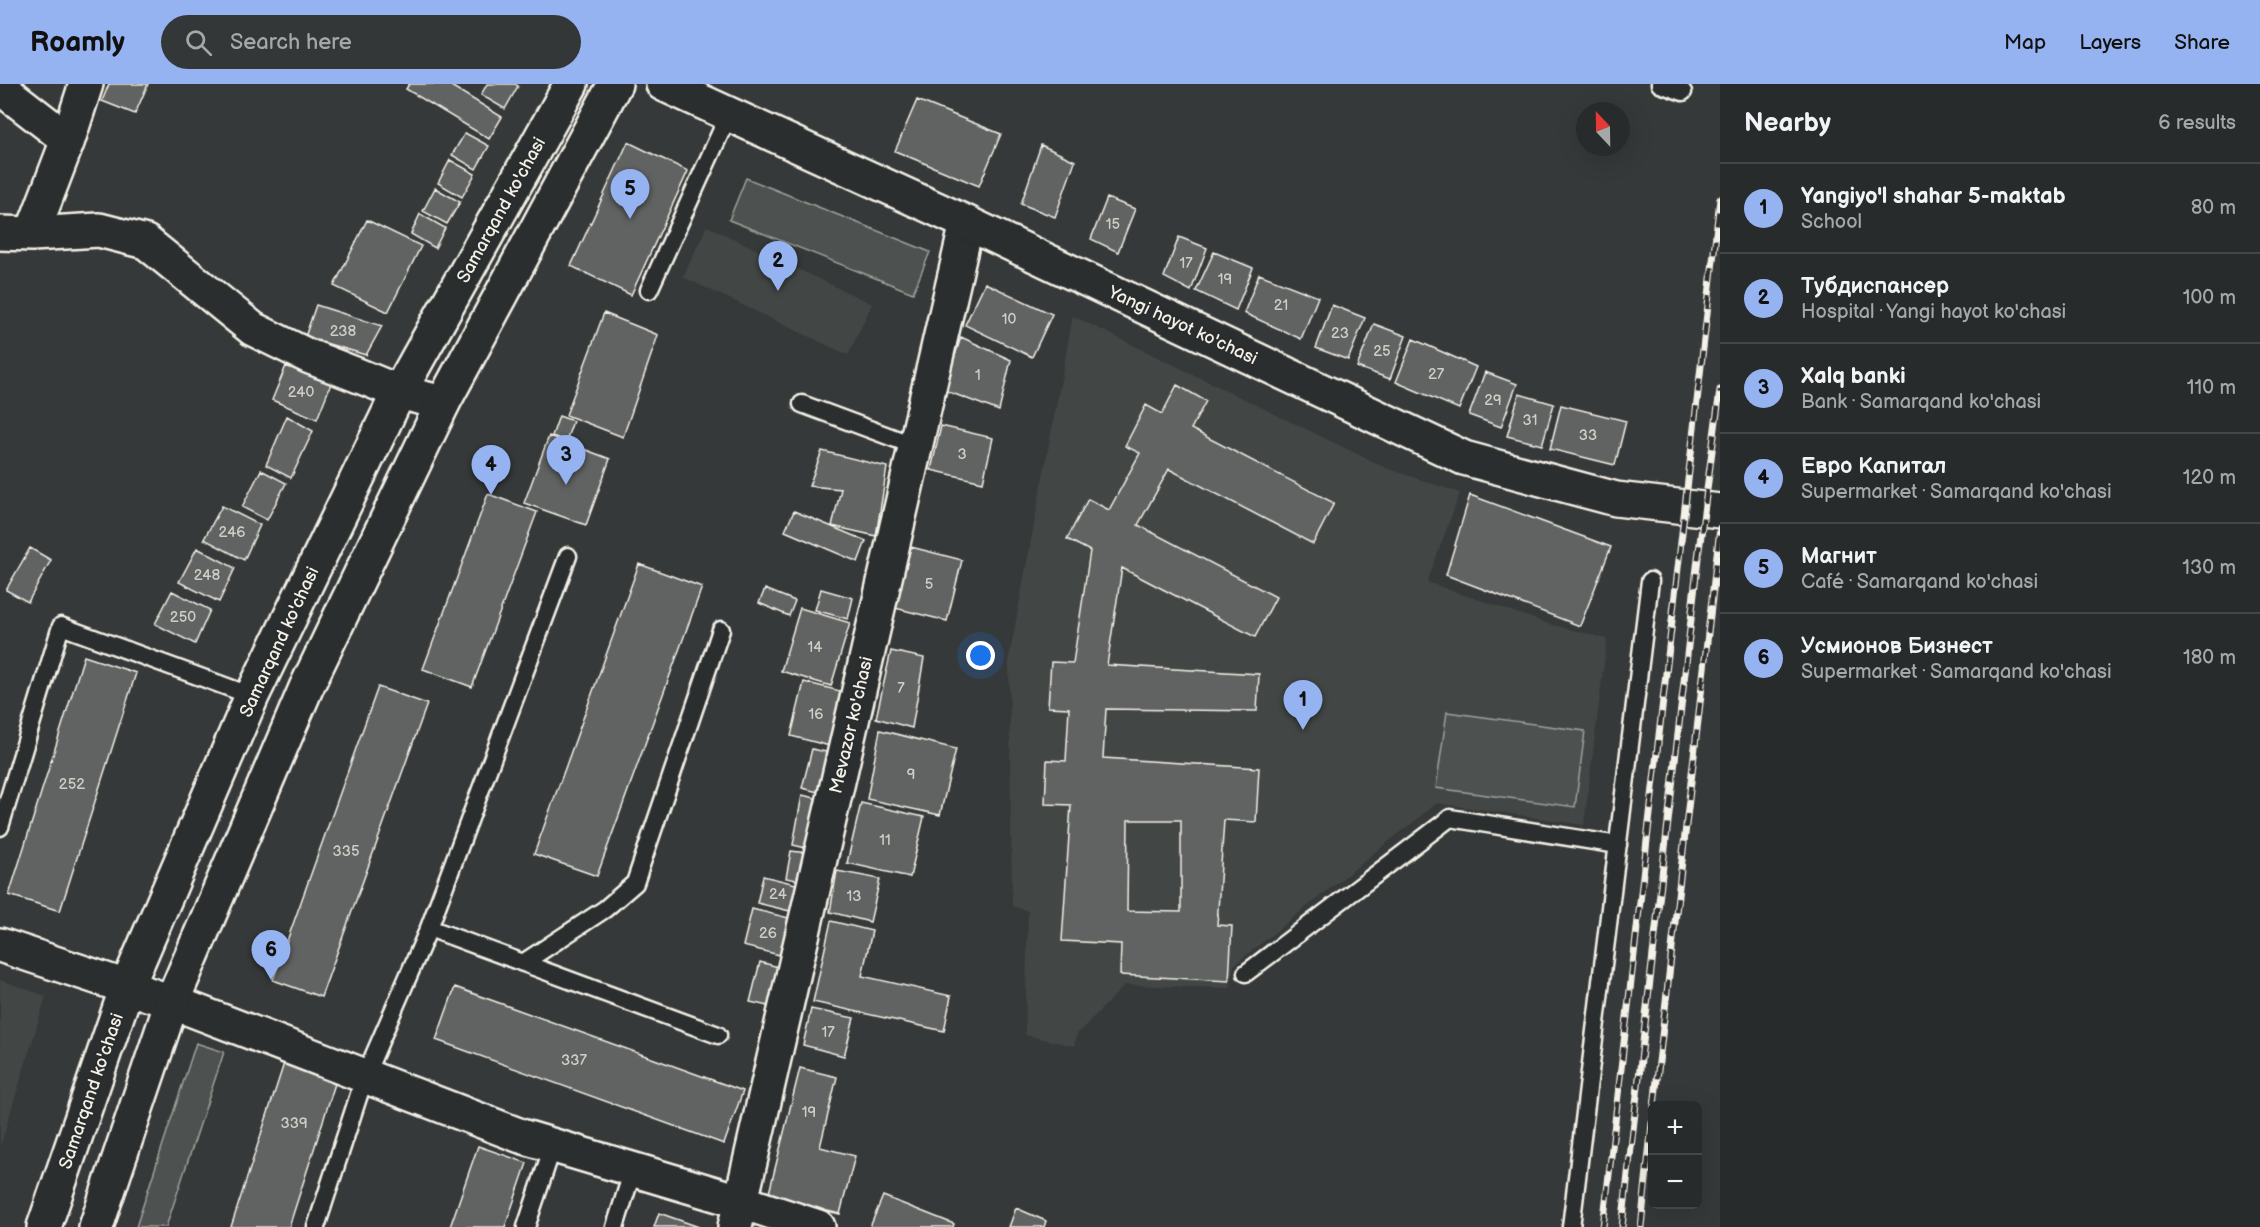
<!DOCTYPE html>
<html lang="en">
<head>
<meta charset="utf-8">
<style>
  :root { --surface:#282b2b; --page:#343737; --text:#f1f3f6; --muted:#a5a7a9; --line:#444747; --accent:#95b2f1 }
  body { margin:0; font-family:"Balsamiq Sans",sans-serif; background:var(--page); color:var(--text) }
  .controls { position:absolute; right:18px; bottom:18px; display:grid; overflow:hidden; border-radius:9px; box-shadow:0 6px 24px #0002 }
  .controls button { width:54px; height:54px; display:grid; place-items:center; padding:0; border:0; border-bottom:2px solid var(--line); background:var(--surface); color:var(--text); font:30px sans-serif }
  .compass { position:absolute; left:1576px; top:18px; width:54px; height:54px; border-radius:50%; background:var(--surface); box-shadow:0 6px 24px #0002; rotate:338deg }
  .you { position:absolute; left:981px; top:572px; width:21px; height:21px; margin:-15px; border:4px solid #fff; border-radius:50%; background:#1a73e8; box-shadow:0 0 0 9px #1a73e833 }
  .badge { display:grid; place-items:center; width:39px; height:39px; border-radius:50%; background:var(--accent); color:#111; font-size:20px; font-weight:700 }
  .pin { position:absolute; translate:-50% -50px; filter:drop-shadow(0 2px 3px #0008) }
  .pin::after { content:''; position:absolute; top:32px; width:21px; height:18px; background:inherit; clip-path:polygon(0 0,100% 0,50% 100%) }
  .list { margin:0; padding:0; list-style:none }
  h2 { display:flex; justify-content:space-between; align-items:center; height:78px; margin:0; padding:0 24px; font-size:26px }
  h2 small { font-size:20px; font-weight:400; color:var(--muted) }
  .list li { display:grid; grid-template-columns:39px 1fr auto; gap:18px; align-items:center; box-sizing:border-box; height:90px; padding:0 24px; border-top:2px solid var(--line) }
  .list b { display:block; font-size:22px; white-space:nowrap }
  .list p { margin:0; font-size:20px; white-space:nowrap; color:var(--muted) }
  .list em { font-size:20px; font-style:normal; color:var(--muted) }
  .icon { flex:none; width:33px; height:33px; fill:none; stroke:currentColor; stroke-width:2; stroke-linecap:round; stroke-linejoin:round }
  .map { position:relative; flex:none; width:1720px; height:1143px; overflow:hidden }
  header { display:flex; align-items:center; gap:36px; box-sizing:border-box; height:84px; padding:0 30px; background:var(--accent); color:#111 }
  header strong { font-size:28px }
  nav { display:flex; gap:33px; margin-inline-start:auto; font-size:21px }
  .search { width:420px; height:54px; background:var(--page); display:flex; align-items:center; gap:15px; box-sizing:border-box; padding:0 21px; border-radius:33px; color:var(--muted); font-size:22px }
  main { display:flex }
  aside { flex:1; background:var(--surface) }
  .map>svg:first-child { display:block }
</style>
</head>
<body>
<header>
<strong>Roamly</strong>
<div class="search"><svg class="icon" aria-label="search" viewBox="0 0 24 24"><circle cx="10" cy="10" r="6"/><path d="M15 15l6 6"/></svg>Search here</div>
<nav><a>Map</a><a>Layers</a><a>Share</a></nav>
</header>
<main>
<div class="map">
<svg width="1720" height="1143" viewBox="0 0 1720 1143">
  <rect width="100%" height="100%" fill="#363939"/>
  <filter id="ink" filterUnits="userSpaceOnUse"><feTurbulence type="fractalNoise" baseFrequency=".0167" numOctaves="2"/><feDisplacementMap in="SourceGraphic" scale="12" xChannelSelector="R" yChannelSelector="G"/><feConvolveMatrix kernelMatrix="1 2 1 2 8 2 1 2 1" color-interpolation-filters="sRGB"/></filter>
  <g filter="url(#ink)">
    <path fill="#434645" d="M707 142 872 220 848 271 683 193Z
      M1073 232 1386 384 1460 409 1427 498 1546 539 1607 555 1584 741 1437 719 1234 881 1230 904 1125 901 1077 950 1074 962 1025 951 1028 827 1012 822 1009 574Z
      M0 896 46 912 0 1063Z"/>
    <path fill="#4e514f" stroke="#a1a19c" stroke-width="1.5" d="M746 94 930 168 913 209 729 136Z
      M1447 628 1585 647 1575 723 1436 704Z
      M196 959 224 968 166 1143H136Z"/>
    <path fill="#616362" stroke="#f4f1e8" stroke-width="1.5" fill-rule="evenodd" d="M109 0H148L135 30 102 17Z
      M409 0H448L502 33 489 55 406 5Z
      M487 0H515L518 2 505 25 481 11Z
      M917 16 1001 50 979 102 895 67Z
      M465 49 489 62 476 85 452 71Z
      M628 58 688 87 631 211 571 182Z
      M1041 61 1075 77 1055 133 1021 120Z
      M450 76 475 90 462 113 438 99Z
      M435 104 460 118 447 140 423 127Z
      M1107 114 1135 125 1118 168 1091 155Z
      M420 130 445 144 435 164 411 150Z
      M367 136 421 162 388 228 334 202Z
      M1179 153 1207 164 1191 207 1164 193Z
      M1214 168 1253 184 1236 226 1196 207Z
      M1259 190 1318 213 1301 255 1244 229Z
      M985 199 1052 230 1032 273 965 241Z
      M316 221 382 242 366 271 305 253Z
      M1332 221 1365 234 1348 276 1316 264Z
      M604 229 658 251 623 353 566 331Z
      M1374 240 1406 252 1390 295 1357 283Z
      M961 253 1011 276 999 327 944 306Z
      M1413 255 1476 283 1459 325 1396 298Z
      M286 282 331 300 317 335 272 316Z
      M1485 288 1517 300 1501 343 1469 331Z
      M1177 301 1206 317 1191 345 1334 419 1313 460 1169 385 1138 441 1276 513 1255 553 1122 484 1107 581 1259 590 1257 627 1106 625 1103 674 1259 684 1256 738 1224 736 1217 841 1232 842 1229 897 1120 891 1121 860 1062 857 1071 721 1045 720 1047 676 1066 677 1069 624 1048 623 1051 578 1073 579 1090 467 1067 455 1088 415 1109 426 1140 369 1125 362 1146 321 1162 330ZM1128 736H1181V828L1127 827Z
      M1519 310 1554 320 1542 361 1507 352Z
      M1561 321 1626 337 1615 381 1550 365Z
      M287 332 313 347 291 394 266 381Z
      M559 332 573 337 566 357 552 352Z
      M941 342 993 354 983 398 931 386Z
      M549 352 610 375 586 441 524 419Z
      M822 367 887 383 876 452 832 442 841 405 809 402Z
      M261 386 286 399 267 436 242 423Z
      M488 410 537 428 472 603 423 585Z
      M1470 411 1611 463 1580 542 1446 491Z
      M222 422 260 441 244 476 204 455Z
      M794 427 866 457 858 478 785 447Z
      M911 463 962 476 947 537 895 524Z
      M30 464 51 476 28 518 6 506Z
      M197 464 235 484 219 518 179 498Z
      M639 480 702 503 597 792 534 770Z
      M765 505 795 517 789 532 759 519Z
      M821 505 853 514 848 535 815 526Z
      M172 507 210 526 195 560 155 540Z
      M800 524 850 539 831 602 781 587Z
      M891 567 924 574 912 644 876 634Z
      M84 572 136 589 60 827 9 811Z
      M804 598 840 607 830 662 791 652Z
      M378 603 427 620 321 913 273 896Z
      M880 646 956 665 940 731 867 715Z
      M812 665 831 669 822 709 802 704Z
      M802 711 820 715 810 765 793 761Z
      M861 719 924 733 910 793 847 779Z
      M791 767 807 769 803 797 786 794Z
      M837 787 880 795 870 838 830 828Z
      M763 792 800 801 794 828 757 819Z
      M752 825 793 835 784 872 743 862Z
      M831 837 872 847 862 892 951 912 944 947 813 918Z
      M760 878 782 884 772 923 750 918Z
      M455 903 743 1007 724 1060 436 956Z
      M811 925 854 934 844 972 803 961Z
      M288 967 340 984 289 1143H231Z
      M800 984 837 993 820 1063 855 1072 840 1130 768 1113Z
      M478 1062 527 1079 505 1143H450Z
      M883 1112 954 1140 953 1143H870Z
      M1016 1124 1046 1137 1044 1143H1009Z
      M659 1129 699 1143H654Z"/>
    <g fill="none" stroke-linecap="round" stroke-linejoin="round">
      <defs>
        <path id="service" d="M1660 0 1683 8
          M649 206 729 30
          M802 320 915 362
          M0 743 61 542 252 612
          M429 844 568 472
          M523 879 605 825 635 799 721 546
          M1246 889 1450 734 1618 761
          M316 1143 365 992 429 844 718 951
          M526 1143 553 1062
          M615 1143 633 1086
          M1571 1143 1650 497"/>
        <path id="minor" d="M6 8 68 56
          M0 149 32 150 99 146 146 158 253 245 308 272 357 291 399 308 443 319
          M32 150 68 56 86 0
          M0 861 172 918 521 1052 742 1118 818 1143
          M735 1143 967 139"/>
        <path id="tertiary" d="M663 0 967 139 1464 374 1616 415 1720 427"/>
        <path id="secondary" d="M44 1143 127 903 252 612 399 308 571 0
          M96 1143 172 918 306 604 443 319 615 0"/>
      </defs>
      <use href="#service" stroke="#f4f1e8" stroke-width="21"/>
      <use href="#minor" stroke="#f4f1e8" stroke-width="38"/>
      <use href="#tertiary" stroke="#f4f1e8" stroke-width="38"/>
      <use href="#secondary" stroke="#f4f1e8" stroke-width="38"/>
      <use href="#service" stroke="#2a2d2e" stroke-width="16"/>
      <use href="#minor" stroke="#2a2d2e" stroke-width="33"/>
      <use href="#tertiary" stroke="#2a2d2e" stroke-width="33"/>
      <use href="#secondary" stroke="#2a2d2e" stroke-width="33"/>
      <defs>
        <path id="rail" d="M1654 1022 1720 444
          M1603 1143 1720 115
          M1622 1143 1698 474 1720 306
          M1641 1143 1652 1039"/>
      </defs>
      <use href="#rail" stroke="#f4f1e8" stroke-width="7"/>
      <use href="#rail" stroke="#2a2d2e" stroke-width="4.5" stroke-dasharray="14" stroke-linecap="butt"/>
    </g>
  </g>
  <g text-anchor="middle" stroke-width="4.5" stroke-linejoin="round" paint-order="stroke">
    <g font-size="15" fill="#cfcec6">
      <text x="1113" y="145">15</text>
      <text x="1186" y="184">17</text>
      <text x="1225" y="200">19</text>
      <text x="1281" y="226">21</text>
      <text x="1009" y="240">10</text>
      <text x="343" y="252">238</text>
      <text x="1340" y="254">23</text>
      <text x="1382" y="272">25</text>
      <text x="1436" y="295">27</text>
      <text x="978" y="296">1</text>
      <text x="301" y="313">240</text>
      <text x="1493" y="321">29</text>
      <text x="1530" y="341">31</text>
      <text x="1588" y="356">33</text>
      <text x="962" y="375">3</text>
      <text x="232" y="453">246</text>
      <text x="207" y="496">248</text>
      <text x="929" y="505">5</text>
      <text x="183" y="538">250</text>
      <text x="815" y="568">14</text>
      <text x="901" y="609">7</text>
      <text x="816" y="635">16</text>
      <text x="911" y="695">9</text>
      <text x="72" y="705">252</text>
      <text x="885" y="761">11</text>
      <text x="346" y="772">335</text>
      <text x="778" y="815">24</text>
      <text x="854" y="817">13</text>
      <text x="768" y="854">26</text>
      <text x="828" y="953">17</text>
      <text x="574" y="981">337</text>
      <text x="809" y="1033">19</text>
      <text x="294" y="1044">339</text>
    </g>
    <g font-size="18" fill="#f4f1e8" stroke="#2a2d2e">
      <text transform="translate(501 126) rotate(-61)" y="6">Samarqand ko'chasi</text>
      <text transform="translate(1183 241) rotate(25)" y="6">Yangi hayot ko'chasi</text>
      <text transform="translate(279 558) rotate(-65)" y="6">Samarqand ko'chasi</text>
      <text transform="translate(851 641) rotate(-77)" y="6">Mevazor ko'chasi</text>
      <text transform="translate(91 1007) rotate(-71)" y="6">Samarqand ko'chasi</text>
    </g>
  </g>
</svg>
<div class="controls">
<button>+</button>
<button>−</button>
</div>
<svg class="compass" viewBox="-18 -18 36 36"><path d="M0-13l5 13h-10z" fill="#e53935"/><path d="M0 13l5-13h-10z" fill="#a5a7a9"/></svg>
<div class="you"></div>
<div class="pin badge" style="left:1303px;top:646px">1</div>
<div class="pin badge" style="left:778px;top:207px">2</div>
<div class="pin badge" style="left:566px;top:401px">3</div>
<div class="pin badge" style="left:491px;top:411px">4</div>
<div class="pin badge" style="left:630px;top:135px">5</div>
<div class="pin badge" style="left:271px;top:896px">6</div>
</div>
<aside>
<h2>Nearby<small>6 results</small></h2>
<ul class="list">
<li><span class="badge">1</span><div><b>Yangiyo'l shahar 5-maktab</b><p>School</p></div><em>80 m</em></li>
<li><span class="badge">2</span><div><b>Тубдиспансер</b><p>Hospital · Yangi hayot ko'chasi</p></div><em>100 m</em></li>
<li><span class="badge">3</span><div><b>Xalq banki</b><p>Bank · Samarqand ko'chasi</p></div><em>110 m</em></li>
<li><span class="badge">4</span><div><b>Евро Капитал</b><p>Supermarket · Samarqand ko'chasi</p></div><em>120 m</em></li>
<li><span class="badge">5</span><div><b>Магнит</b><p>Café · Samarqand ko'chasi</p></div><em>130 m</em></li>
<li><span class="badge">6</span><div><b>Усмионов Бизнест</b><p>Supermarket · Samarqand ko'chasi</p></div><em>180 m</em></li>
</ul>
</aside>
</main>
</body>
</html>
